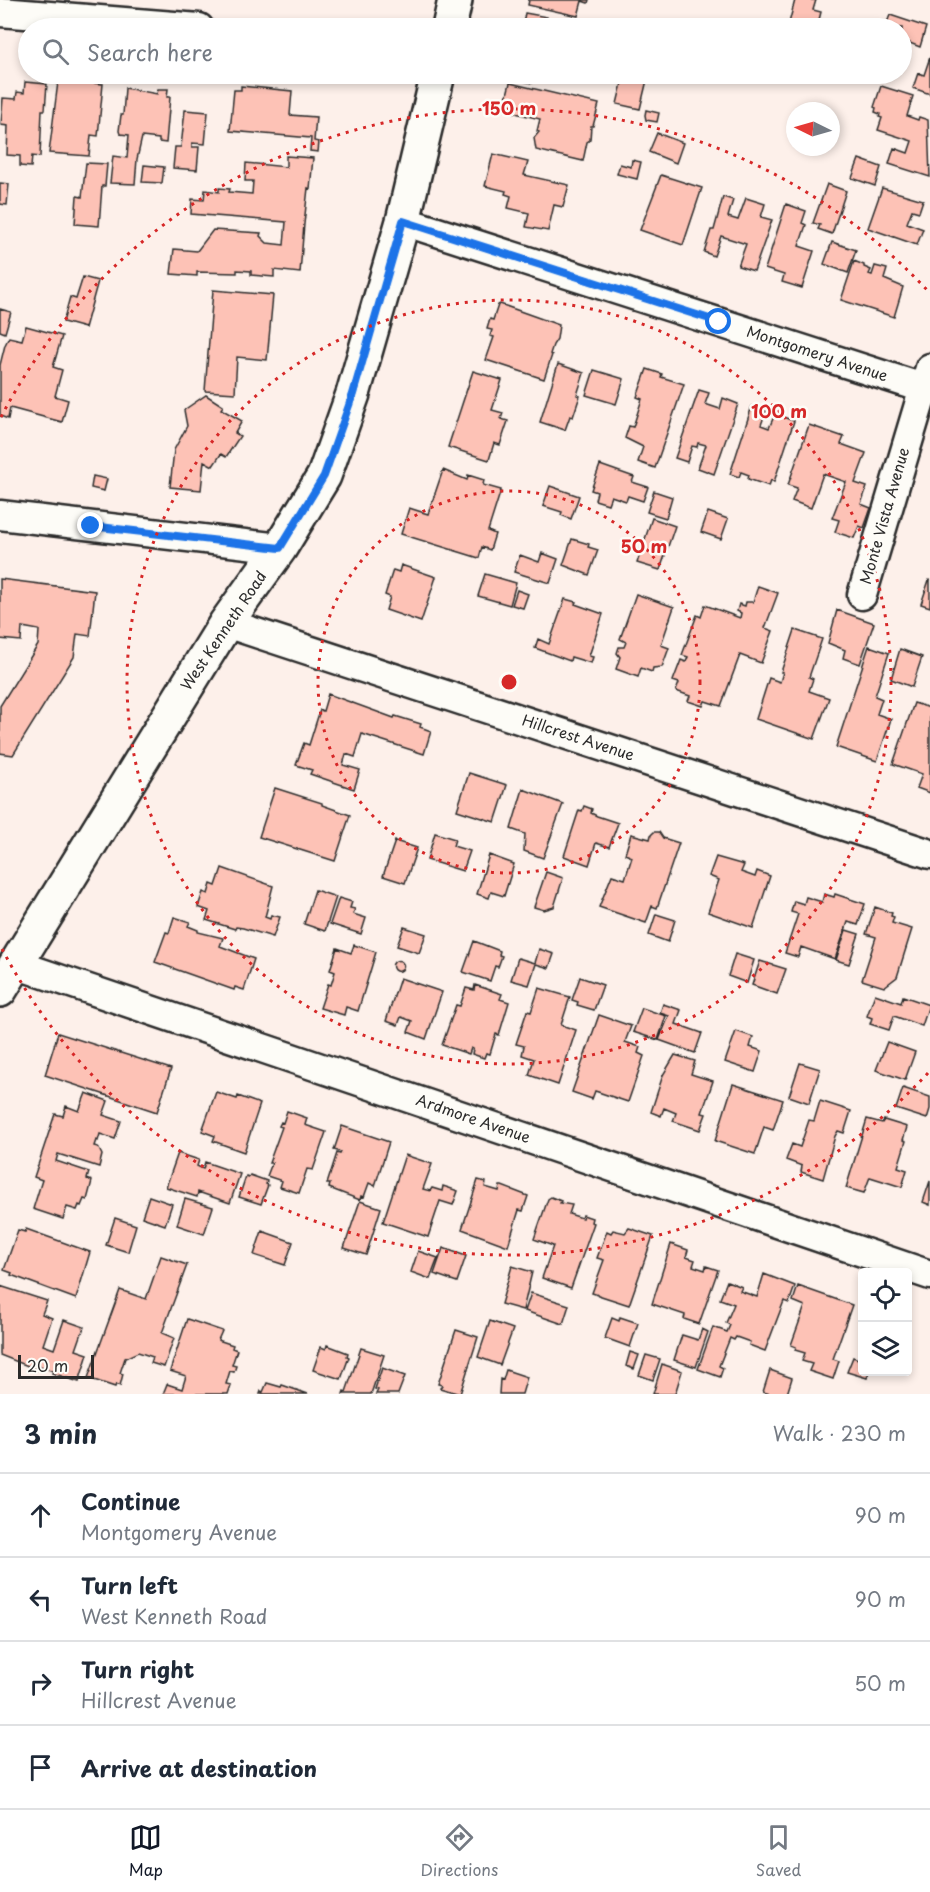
<!DOCTYPE html>
<html lang="en">
<head>
<meta charset="utf-8">
<style>
  :root { --surface:#fff; --page:#f2f2f3; --text:#1f2937; --muted:#747a83; --line:#e0e1e3; --accent:#111827 }
  body { margin:0; font-family:"Playpen Sans",sans-serif; background:var(--page); color:var(--text) }
  .controls { position:absolute; right:18px; bottom:18px; display:grid; overflow:hidden; border-radius:6px; box-shadow:0 3px 9px #0003 }
  .controls button { width:54px; height:54px; display:grid; place-items:center; padding:0; border:0; border-bottom:2px solid var(--line); background:var(--surface); color:var(--text); font:30px sans-serif }
  .compass { position:absolute; left:786px; top:102px; width:54px; height:54px; border-radius:50%; background:var(--surface); box-shadow:0 3px 9px #0003; rotate:275deg }
  .scale { position:absolute; left:18px; bottom:15px; width:76px; box-sizing:border-box; padding-left:6px; border:3px solid #2b2b2b; border-top:0; font-size:16px; line-height:21px; white-space:nowrap; color:#2b2b2b; -webkit-text-stroke:4px #fdfcf7; paint-order:stroke }
  .stop { position:absolute; width:18px; height:18px; margin:-14px; border:4px solid #1a73e8; border-radius:50%; background:#fff }
  .stop.end { background:#1a73e8; border-color:#fff; box-shadow:0 2px 6px #0008 }
  .list { margin:0; padding:0; list-style:none }
  h2 { display:flex; justify-content:space-between; align-items:center; height:78px; margin:0; padding:0 24px; font-size:26px }
  h2 small { font-size:20px; font-weight:400; color:var(--muted) }
  .list li { display:grid; grid-template-columns:39px 1fr auto; gap:18px; align-items:center; box-sizing:border-box; height:84px; padding:0 24px; border-top:2px solid var(--line) }
  .list b { display:block; font-size:22px; white-space:nowrap }
  .list p { margin:0; font-size:20px; white-space:nowrap; color:var(--muted) }
  .list em { font-size:20px; font-style:normal; color:var(--muted) }
  .icon { flex:none; width:33px; height:33px; fill:none; stroke:currentColor; stroke-width:2; stroke-linecap:round; stroke-linejoin:round }
  .map { position:relative; flex:none; width:930px; height:1394px; overflow:hidden }
  .search { position:absolute; background:var(--surface); box-shadow:0 3px 9px #0003; left:18px; right:18px; top:18px; height:66px; display:flex; align-items:center; gap:15px; box-sizing:border-box; padding:0 21px; border-radius:33px; color:var(--muted); font-size:22px }
  .sheet { height:414px; background:var(--surface) }
  nav { display:flex; justify-content:space-around; align-items:center; box-sizing:border-box; height:84px; border-top:2px solid var(--line); background:var(--surface); font-size:16px; color:var(--muted) }
  nav a { display:grid; justify-items:center; gap:3px }
  nav .on { color:var(--accent) }
  .map>svg:first-child { display:block }
</style>
</head>
<body>
<div class="map">
<svg width="930" height="1394" viewBox="0 0 930 1394">
  <rect width="100%" height="100%" fill="#fdf0ea"/>
  <filter id="ink" filterUnits="userSpaceOnUse"><feTurbulence type="fractalNoise" baseFrequency=".0167" numOctaves="2"/><feDisplacementMap in="SourceGraphic" scale="12" xChannelSelector="R" yChannelSelector="G"/><feConvolveMatrix kernelMatrix="1 2 1 2 8 2 1 2 1" color-interpolation-filters="sRGB"/></filter>
  <g filter="url(#ink)">
    <path fill="#fdc2b6" stroke="#2b2b2b" stroke-width="1.5" d="M529 0H589L588 3 582 1 578 16 528 5Z
      M795 0H816L813 10 821 12 817 28 788 27Z
      M525 13 547 17 544 28H522Z
      M890 15 926 27 920 47 902 40V28H885Z
      M930 57V94L913 88 918 73 924 75Z
      M512 74H535L532 83 511 78Z
      M554 74H582L581 80Z
      M624 75 647 80 640 109 617 104Z
      M71 81 103 84 98 136 91 135 89 156 49 153 58 82 72 83Z
      M25 82 47 84 45 110H42L40 157 32 156 31 167 20 166V156L7 155 8 126 1 125 3 98 16 99 17 92 24 93Z
      M510 83 599 104 593 126H591L590 140 587 142 583 161 536 150 534 138 539 132 537 131 540 119 503 110Z
      M241 86 292 91 290 115 316 117 314 141 319 142 318 152 310 151 311 138 230 131 234 90H241Z
      M881 86 913 96 907 116 918 120 919 117 928 120 930 177 889 164 894 148 908 153 912 141 878 130 882 118 879 117 880 114 875 112 876 108 874 107Z
      M125 88 157 94 158 89H168L167 97H170L166 143 159 142V139L142 137 137 159 135 184 110 183 113 156 127 158 129 135 120 134 119 131 121 115H123Z
      M185 110 208 112 205 144 192 143V147H199L197 170 173 168 175 147H181Z
      M646 110 659 113 657 122 646 120 645 115Z
      M657 133 683 143 676 163 649 152Z
      M493 154 528 162 524 175 569 185 563 207 554 205 548 231 526 227 529 213 508 208 511 196 505 194 506 191 485 186Z
      M286 156 313 158 310 189 308 188 304 224 300 273 274 270V277L251 275V271L237 270V273L197 272V276L171 274 174 249 197 251 213 230 261 233 260 236 267 243 284 245 286 222 191 214 192 199 204 200 205 190 219 192V188L230 189 229 192 252 194 253 181H245L246 163 286 167Z
      M859 159 881 167 875 186 852 178Z
      M632 160 641 162 637 179 617 174 620 164 631 167Z
      M86 163 107 164 105 186H102L99 226 75 224 77 196 82 197Z
      M144 165 164 167 162 183 142 182Z
      M661 175 702 188 683 245 640 230Z
      M0 183 9 184 7 205 0 204Z
      M827 184 846 191 832 234 818 229 820 225 813 223Z
      M882 188 923 200 919 212 912 210 907 223 923 229 917 245 868 228Z
      M723 197 733 200 728 217 738 220 746 198 765 204 761 217 772 220 754 271 738 266 746 244 721 236 714 256 704 252 711 230H714Z
      M786 204 806 211 802 223 806 225 799 246 814 251 802 288 782 282 784 275 765 269Z
      M832 242 856 250 848 273 824 264Z
      M854 261 864 265V267L871 270 869 274 872 275 875 266 887 269 884 279 903 287 894 317 841 300Z
      M83 277 98 281 85 328 63 322 70 297 76 299Z
      M213 290 273 295 267 360 237 357 235 393 205 391Z
      M500 304 559 325 557 339 553 345 550 354 552 355 544 379 486 360 494 337 490 336 492 330 487 329 490 319 493 320 498 305Z
      M0 309 11 312 5 333 0 331Z
      M26 326 62 336 53 367 62 370 55 396 68 400 62 422 10 408 8 419 0 416V365L5 345 9 337 22 340Z
      M558 364 584 373 577 395 580 396 573 417 570 416 565 430 540 422Z
      M647 369 662 374 661 377 684 384 655 468 638 462 643 447 625 438 629 426 633 427 642 399 637 397Z
      M594 370 624 379 616 404 586 395Z
      M473 371 502 380 492 410 503 413 501 419 508 421 500 445 494 443 489 460 448 447Z
      M699 390 709 393 705 404 720 409 723 398 738 404 714 474 698 468 706 445 698 443 697 447 692 446 687 462 675 458Z
      M206 395 223 406 221 409 242 421 235 433 240 436 226 457 221 454 213 466 204 461 201 490 170 487 174 450 187 426 184 410Z
      M752 406 766 411 761 425 769 428 775 414 794 421 774 482 771 480 769 486 748 479 749 475 741 472 739 477 730 474Z
      M809 425 844 437 841 444 866 453 855 483 867 487 861 504 871 508 864 528 859 526 854 538 835 532 839 520 832 518 846 482 823 474 811 508 792 501 797 488 788 485Z
      M600 465 634 477 632 482 648 487 643 501 628 496 626 501 611 496 608 504 595 500 597 492 591 490Z
      M443 470 467 480 468 475 484 480 483 485 501 490 488 531 495 534 490 550 482 547 479 558 401 534 409 508 428 514Z
      M93 476 107 479 104 491 91 488Z
      M550 486 579 496 571 519 561 515 562 512 543 506Z
      M654 491 672 497 666 518 647 512Z
      M708 512 728 519 721 539 701 532Z
      M652 518 675 526 660 570 637 563Z
      M572 539 589 544 588 547 598 550 589 575 563 565Z
      M542 553 558 559 550 583 514 572 520 555 539 562Z
      M401 565 436 577 421 622 386 610 390 597 385 595 393 570 399 572Z
      M485 574 516 583 510 605 478 596Z
      M0 579 95 591 90 636 77 634 74 657 13 755 0 753V706L38 645 39 630 22 627 21 641 0 639Z
      M929 580H930V607L921 604Z
      M758 586 778 593 765 628 773 631 761 663 740 655 721 706 705 701 703 706 688 701 690 696 676 691 679 683 673 681 681 660 686 662 688 657 682 655 697 615 701 617 705 605 740 618 741 613 737 611 739 604 745 606 746 602H753Z
      M517 590 528 594 523 608 512 605Z
      M636 594 674 607 661 645 669 648 662 667 653 668 652 672 641 668 638 677 616 669 620 657 617 653 619 647H624L626 642 620 639Z
      M565 599 576 602 575 604 603 614 589 656 593 657 591 663 571 657 570 661 535 648 538 639 549 644Z
      M837 610 874 623 860 664 843 658 845 650 828 643Z
      M795 630 822 639 809 677 813 679 809 691 829 698 814 739 756 719 769 678 780 682 783 672H781Z
      M869 646 889 653 875 696 882 699 877 714 891 719 877 761 836 747Z
      M900 649 922 657 912 687 891 679Z
      M328 694 394 718 395 716 421 724 420 727 431 731 424 754 362 734 355 757 346 754 343 765 360 770 354 789 310 774 312 770 296 765 304 743 309 745 320 710 323 711Z
      M914 703 930 708V793L917 788 922 774 893 764Z
      M469 773 507 785 495 822 457 810Z
      M275 788 322 803V805L350 815 335 861 259 837Z
      M523 789 563 804 543 858 524 851 525 834 511 829Z
      M584 806 592 809 591 813 597 816 618 823 609 847 596 843 589 865 564 856 579 810 582 811Z
      M654 832H659L663 838 679 843 657 908 652 906 646 923 599 907 612 875 625 879 632 857 625 854 631 834 650 839 651 835Z
      M435 833 455 839 453 846 470 851 463 871 427 860Z
      M395 841 417 848 405 883 383 876Z
      M489 855 514 864 504 896 491 892 489 898 477 894Z
      M716 857 744 865 741 872 755 877 757 871 770 876 753 928 708 912 719 880 709 876Z
      M222 868 273 886 265 917 270 919 271 915 280 917 273 937 243 928 236 927 235 929 206 920 209 911 198 907 203 892 208 894 211 884 216 886Z
      M546 872 563 878 554 907 544 910 534 907Z
      M315 890 336 897 325 931 304 924Z
      M824 894 834 897 835 894 865 904 858 925 848 922 835 959 801 947 798 957 785 953 798 914 791 912 794 901 804 904 806 897 822 902Z
      M339 898 352 902 350 908 355 909 353 914 366 918 361 934 330 924Z
      M875 907 892 913 891 916 894 917 892 923 912 929 897 977 884 987 862 980 876 937 866 934Z
      M656 914 675 920 668 942 649 935Z
      M174 917 190 922 188 926 198 930V932L223 938 220 946 254 959 244 990 235 987 234 990 155 962 166 932 169 933Z
      M404 927 426 934 419 953 397 946Z
      M846 930 859 934 849 964 836 960Z
      M474 941 500 951 499 955 502 956 498 967 495 966 490 981 463 972Z
      M354 945 376 952 358 1011 346 1007 344 1015 320 1008 328 984 331 985 335 972 330 970 337 948 351 953Z
      M539 949 554 954 549 968 536 964 529 985 511 980 518 958 535 963Z
      M735 954 754 960 747 983 728 976Z
      M392.5 966a5.5 5.5 0 1 1 11 0a5.5 5.5 0 1 1-11 0Z
      M760 961 786 969 777 994 752 985Z
      M580 977 603 985 594 1010 577 1005 578 1002 572 1000Z
      M400 978 442 992 426 1039 408 1032 412 1021 401 1017 398 1025 386 1021Z
      M475 985 502 994 500 999 509 1002 499 1035 496 1034 490 1054 486 1053 484 1058 472 1054 473 1049 471 1048 469 1054 442 1045 456 1005 460 1006 466 988 474 990Z
      M539 988 570 997 561 1025 576 1030 558 1085 529 1075 534 1059 522 1055 524 1046 516 1044 527 1011 531 1012Z
      M875 994 901 1003 903 996 929 1005 922 1026 894 1016 889 1030 870 1024 872 1018 867 1016Z
      M663 1004 681 1010 676 1024 702 1033 695 1053 659 1040 669 1016 660 1013Z
      M642 1008 666 1016 658 1040 633 1032Z
      M599 1015 631 1026 625 1042 640 1047 638 1053 644 1056 628 1102 595 1091 592 1099 572 1092Z
      M736 1031 753 1037 750 1047 762 1051 755 1072 725 1062Z
      M58 1033 171 1069 157 1112 45 1075Z
      M887 1042 915 1052 905 1080 876 1070Z
      M675 1055 695 1061 691 1074 713 1081 702 1113 706 1114 700 1130 673 1121 676 1113 664 1108 661 1116 651 1112 663 1075Z
      M800 1063 820 1069 809 1103 789 1096Z
      M733 1084 783 1100 773 1130 764 1127 755 1154 715 1141Z
      M903 1088 930 1097V1109L927 1119 896 1109Z
      M216 1092 237 1099 238 1096 260 1104 244 1152 213 1141 215 1136 202 1131Z
      M86 1093 108 1101 103 1115 121 1121 115 1139 100 1134 98 1141 96 1140 94 1146 98 1147 102 1155 99 1167 58 1154 56 1161 89 1172 87 1179 92 1181 87 1200 84 1199 81 1206 79 1205 77 1210 67 1207 63 1219 33 1209 42 1180 34 1177 55 1114 63 1116 66 1106 79 1111Z
      M820 1101 851 1111 844 1133 838 1131 835 1136 823 1179 801 1172 802 1166 786 1160 792 1144 800 1147 809 1120 814 1121Z
      M287 1111 307 1118 305 1125 326 1132 313 1170 307 1169 299 1193 280 1187 282 1181 267 1176 272 1163H269L282 1127 279 1126 281 1122 283 1123Z
      M867 1119 882 1123 884 1120 907 1127 903 1140 906 1141 898 1167 907 1170 902 1187 870 1177 864 1193 846 1188Z
      M342 1126 389 1142 375 1186 369 1183 364 1197 361 1196 360 1200 329 1188 330 1184H327L337 1153 340 1154 341 1152 334 1150Z
      M178 1153 199 1160 197 1166 203 1169 205 1162 240 1174 230 1203 198 1192 197 1197 166 1187Z
      M405 1155 432 1164 423 1189 430 1191 432 1188 442 1191 443 1186 458 1191 453 1205 440 1201 428 1237 383 1222Z
      M250 1175 267 1181 266 1184 268 1185 261 1204 239 1197 246 1176 249 1177Z
      M478 1180 486 1182 485 1187 499 1191 500 1186H502L528 1196 523 1211 519 1210 508 1246 462 1229Z
      M930 1181V1205L923 1202Z
      M149 1196 172 1204 165 1225 142 1217Z
      M551 1197 561 1201 560 1203 572 1205 569 1214 582 1218 583 1215 592 1218 591 1222 594 1223 571 1288 542 1278 553 1246 534 1239 548 1199Z
      M185 1199 213 1207 204 1234 177 1225Z
      M360 1201 381 1208 366 1255 344 1248Z
      M115 1218 136 1225 128 1252 106 1245Z
      M629 1228 653 1236 629 1305 592 1293 604 1260 597 1258 607 1231 611 1233 613 1230 625 1233Z
      M26 1229 90 1252 76 1299 11 1275 12 1273 4 1270 18 1230 25 1232Z
      M262 1231 293 1242 285 1265 254 1255Z
      M671 1244 688 1250 686 1257 695 1260 693 1266 705 1270 706 1266 718 1270 699 1324 684 1319 685 1315 652 1304Z
      M443 1248 466 1256 457 1282 434 1274Z
      M418 1251 438 1258 430 1279 411 1272Z
      M161 1256 187 1265 162 1333 174 1338 164 1367 151 1363 153 1357 138 1352 125 1358 120 1373 123 1374 120 1386 116 1384 115 1387 88 1378 120 1290 146 1299Z
      M512 1266 532 1272 523 1310 501 1304Z
      M764 1274 795 1286 789 1303 784 1301 765 1351 749 1345 750 1342 736 1337 734 1340 730 1338 719 1366 723 1368 720 1377 698 1369 713 1327 727 1332 730 1325 726 1323 734 1304 720 1299 727 1281 742 1287 740 1291 757 1297Z
      M0 1286 47 1301 42 1314 52 1318 43 1345 54 1349 64 1320 84 1327 76 1350 88 1354 79 1382 52 1373 53 1371 39 1366 38 1370 0 1355Z
      M798 1286 852 1305 833 1359 839 1361 833 1379 809 1371 812 1364 802 1361 805 1353 795 1350 796 1347 791 1345 805 1306 793 1301Z
      M531 1293 569 1305 563 1324 525 1311Z
      M620 1317 638 1323 630 1347 605 1338 612 1318 619 1321Z
      M187 1319 222 1331 218 1340 233 1345 232 1348 237 1350 232 1365 236 1366 234 1372 230 1371 226 1384 231 1385 228 1394H163L167 1384 182 1389 186 1376 170 1371Z
      M490 1321 513 1329 500 1365 478 1357Z
      M702 1329 708 1332 696 1367 674 1360 682 1335 698 1340Z
      M456 1330 478 1337 460 1394 440 1388 442 1385 438 1384Z
      M327 1345 348 1353 347 1356 349 1357 341 1379 313 1370 321 1347 326 1349Z
      M862 1345V1372H869L867 1378 847 1372 853 1357 858 1359Z
      M361 1348 384 1355 371 1394H343L344 1391 346 1392Z
      M630 1352 639 1355 634 1369 626 1366Z
      M646 1355 660 1359 653 1380 639 1375Z
      M662 1364 682 1371 675 1394H653Z
      M382 1368 405 1376 398 1394H376L378 1390 375 1389Z
      M506 1370 527 1377 522 1394H499L500 1379 503 1380Z
      M770 1370 792 1378 787 1394H770L763 1392Z
      M267 1383 281 1387 282 1385 308 1394H260L261 1391 263 1392Z"/>
    <g fill="none" stroke-linecap="round" stroke-linejoin="round">
      <defs>
        <path id="minor" d="M0 12 199 28
          M403 221 923 388
          M0 515 280 548
          M862 595 930 368
          M226 623 930 854
          M15 964 930 1275"/>
        <path id="tertiary" d="M449 28 455 0
          M0 990 226 623 280 548 324 476 353 394 403 221 438 74"/>
      </defs>
      <use href="#minor" stroke="#2b2b2b" stroke-width="33"/>
      <use href="#tertiary" stroke="#2b2b2b" stroke-width="38"/>
      <use href="#minor" stroke="#fdfcf7" stroke-width="28"/>
      <use href="#tertiary" stroke="#fdfcf7" stroke-width="33"/>
    </g>
  </g>
  <g fill="none" stroke-linecap="round" stroke-linejoin="round" filter="url(#ink)">
    <path stroke="#1a73e8" stroke-width="8" d="M91 526 280 548 324 476 353 394 403 221 719 322"/>
  </g>
  <g fill="none" stroke="#d62828" stroke-width="3" stroke-dasharray="3 6">
    <circle cx="509" cy="682" r="191"/>
    <circle cx="509" cy="682" r="382"/>
    <path d="M928 1073A573 573 0 0 1 1 947M1 417A573 573 0 0 1 928 291"/>
  </g>
  <g text-anchor="middle" stroke-width="5" stroke-linejoin="round" paint-order="stroke">
    <g font-size="15" fill="#2b2b2b" stroke="#fdfcf7">
      <text transform="translate(817 354) rotate(18)" y="5">Montgomery Avenue</text>
      <text transform="translate(885 516) rotate(-74)" y="5">Monte Vista Avenue</text>
      <text transform="translate(224 631) rotate(-56)" y="5">West Kenneth Road</text>
      <text transform="translate(578 738) rotate(18)" y="5">Hillcrest Avenue</text>
      <text transform="translate(473 1119) rotate(19)" y="5">Ardmore Avenue</text>
    </g>
  </g>
  <circle cx="509" cy="682" r="9" fill="#d62828" stroke="#fdfcf7" stroke-width="3"/>
  <g font-size="18" text-anchor="middle" font-weight="bold" fill="#d62828" stroke="#fdfcf7" stroke-width="5" stroke-linejoin="round" paint-order="stroke">
    <text x="509" y="115">150 m</text>
    <text x="779" y="418">100 m</text>
    <text x="644" y="553">50 m</text>
  </g>
</svg>
<div class="controls">
<button><svg class="icon" aria-label="locate" viewBox="0 0 24 24"><circle cx="12" cy="12" r="6"/><path d="M12 2v4M12 18v4M2 12h4M18 12h4"/></svg></button>
<button><svg class="icon" aria-label="layers" viewBox="0 0 24 24"><path d="M12 4l9 5-9 5-9-5zM3 14l9 5 9-5"/></svg></button>
</div>
<svg class="compass" viewBox="-18 -18 36 36"><path d="M0-13l5 13h-10z" fill="#e53935"/><path d="M0 13l5-13h-10z" fill="#747a83"/></svg>
<div class="scale">20 m</div>
<div class="stop" style="left:719px;top:322px"></div>
<div class="stop end" style="left:91px;top:526px"></div>
<div class="search"><svg class="icon" aria-label="search" viewBox="0 0 24 24"><circle cx="10" cy="10" r="6"/><path d="M15 15l6 6"/></svg>Search here</div>
</div>
<section class="sheet">
<h2>3 min<small>Walk · 230 m</small></h2>
<ul class="list">
<li><svg class="icon" aria-label="ahead" viewBox="0 0 24 24"><path d="M12 20V5M6 11l6-6 6 6"/></svg><div><b>Continue</b><p>Montgomery Avenue</p></div><em>90 m</em></li>
<li><svg class="icon" aria-label="left" viewBox="0 0 24 24"><path d="M17 20v-9H6M10 6l-5 5 5 5"/></svg><div><b>Turn left</b><p>West Kenneth Road</p></div><em>90 m</em></li>
<li><svg class="icon" aria-label="right" viewBox="0 0 24 24"><path d="M7 20v-9h11M14 6l5 5-5 5"/></svg><div><b>Turn right</b><p>Hillcrest Avenue</p></div><em>50 m</em></li>
<li><svg class="icon" aria-label="arrive" viewBox="0 0 24 24"><path d="M6 21V4h12l-3 4 3 4H6"/></svg><div><b>Arrive at destination</b></div></li>
</ul>
</section>
<nav>
<a class="on"><svg class="icon" aria-label="map" viewBox="0 0 24 24"><path d="M3 6l6-2 6 2 6-2v14l-6 2-6-2-6 2zM9 4v14M15 6v14"/></svg>Map</a>
<a><svg class="icon" aria-label="directions" viewBox="0 0 24 24"><path d="M12 3l9 9-9 9-9-9zM9 14v-3h6M13 9l2 2-2 2"/></svg>Directions</a>
<a><svg class="icon" aria-label="saved" viewBox="0 0 24 24"><path d="M7 4h10v16l-5-4-5 4z"/></svg>Saved</a>
</nav>
</body>
</html>
